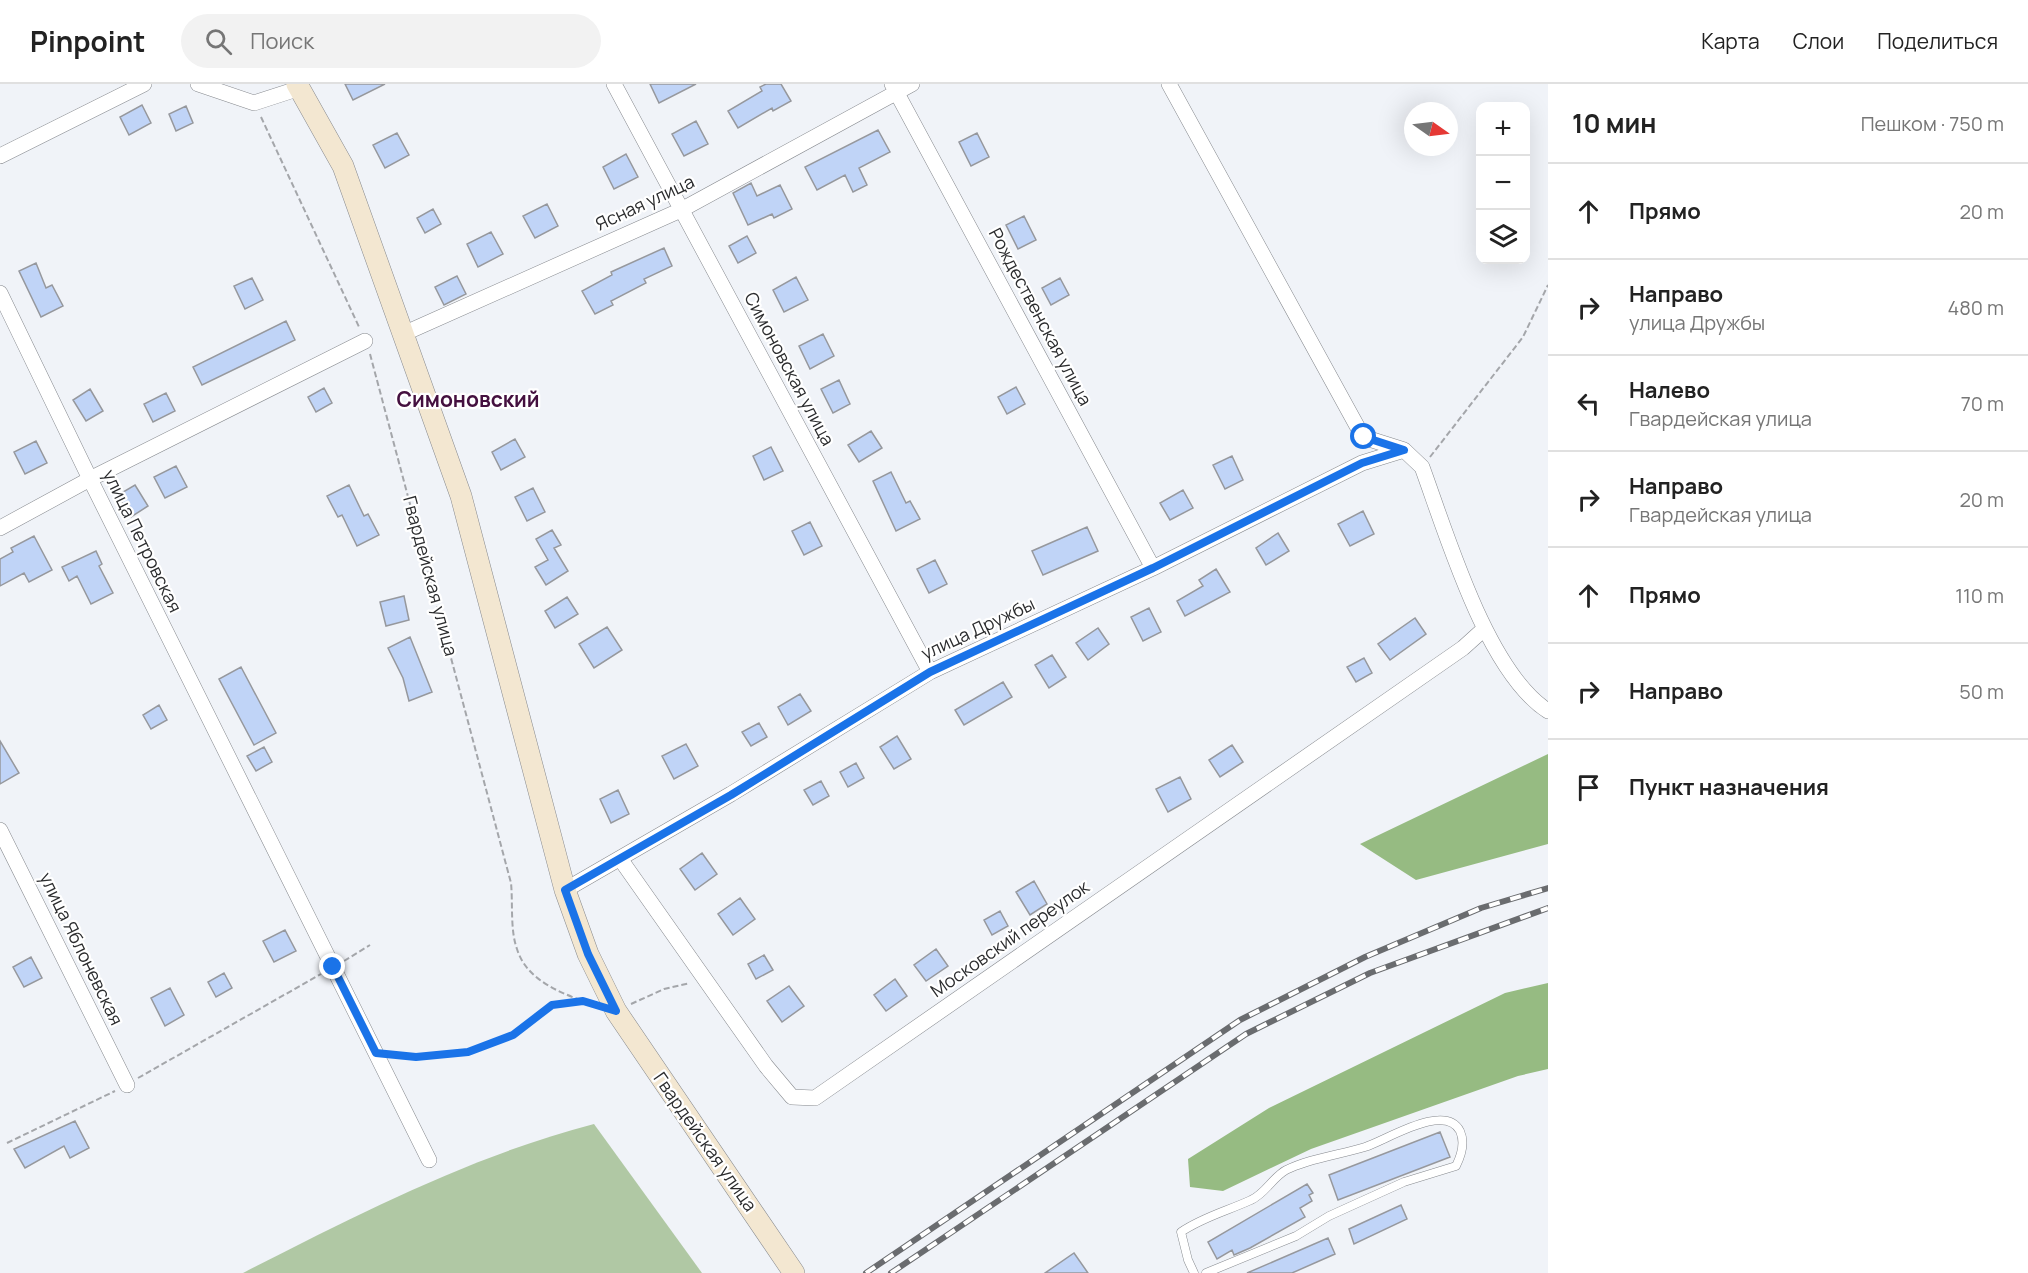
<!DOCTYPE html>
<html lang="ru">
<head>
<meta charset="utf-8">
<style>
  :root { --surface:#fff; --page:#f2f2f2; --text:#222; --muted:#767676; --line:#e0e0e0 }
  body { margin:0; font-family:Manrope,sans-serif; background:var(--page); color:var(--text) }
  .controls { position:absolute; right:18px; top:18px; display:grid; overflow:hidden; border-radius:12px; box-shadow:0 6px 24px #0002 }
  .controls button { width:54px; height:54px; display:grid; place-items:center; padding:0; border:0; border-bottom:2px solid var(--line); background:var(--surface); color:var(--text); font:30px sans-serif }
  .compass { position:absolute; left:1404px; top:18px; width:54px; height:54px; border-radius:50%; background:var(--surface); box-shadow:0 6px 24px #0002; rotate:104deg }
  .stop { position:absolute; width:18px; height:18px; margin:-14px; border:4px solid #1a73e8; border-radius:50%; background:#fff }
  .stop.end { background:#1a73e8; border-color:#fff; box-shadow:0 2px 6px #0008 }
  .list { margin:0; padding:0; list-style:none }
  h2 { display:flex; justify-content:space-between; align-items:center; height:78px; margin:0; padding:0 24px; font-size:26px }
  h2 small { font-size:20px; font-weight:400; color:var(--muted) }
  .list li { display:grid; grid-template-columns:39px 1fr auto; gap:18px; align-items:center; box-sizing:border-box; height:96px; padding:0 24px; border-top:2px solid var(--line) }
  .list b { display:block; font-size:22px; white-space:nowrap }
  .list p { margin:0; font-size:20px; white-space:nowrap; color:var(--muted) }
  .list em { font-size:20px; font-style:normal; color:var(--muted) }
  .icon { flex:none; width:33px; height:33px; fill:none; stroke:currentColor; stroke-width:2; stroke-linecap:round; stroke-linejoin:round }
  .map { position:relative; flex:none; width:1548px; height:1189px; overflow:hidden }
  header { display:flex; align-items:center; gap:36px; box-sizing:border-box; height:84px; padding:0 30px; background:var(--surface); border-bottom:2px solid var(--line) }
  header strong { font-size:28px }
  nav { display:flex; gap:33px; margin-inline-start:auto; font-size:21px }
  .search { width:420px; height:54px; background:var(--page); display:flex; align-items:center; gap:15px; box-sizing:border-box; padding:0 21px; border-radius:33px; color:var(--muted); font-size:22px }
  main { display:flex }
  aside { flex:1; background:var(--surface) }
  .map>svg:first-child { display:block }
</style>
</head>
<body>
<header>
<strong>Pinpoint</strong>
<div class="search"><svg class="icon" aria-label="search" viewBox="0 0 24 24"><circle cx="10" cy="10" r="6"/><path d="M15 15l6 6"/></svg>Поиск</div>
<nav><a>Карта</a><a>Слои</a><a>Поделиться</a></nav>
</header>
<main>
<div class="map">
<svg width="1548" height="1189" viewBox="0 0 1548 1189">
  <rect width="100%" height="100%" fill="#f0f3f8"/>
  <path fill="#b0c8a4" d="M594 1040 702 1189H243C356 1131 471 1072 594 1040Z"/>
  <path fill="#96bb82" d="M1548 670V760L1416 796 1360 760Z
    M1548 899V985L1518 992 1311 1065 1223 1107 1190 1103 1188 1075 1269 1024 1505 909Z"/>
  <path fill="#c0d4f7" stroke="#96989d" stroke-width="1.5" d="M345 0H385L353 16Z
    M650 0H696L659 19Z
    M766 0H781L791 17 773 27 772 24 738 44 728 27 762 7 760 3Z
    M142 21 151 39 129 51 120 33Z
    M186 22 193 39 176 47 169 30Z
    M696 37 708 60 684 72 672 50Z
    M878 46 890 68 859 84 867 101 853 108 845 91 817 106 805 83Z
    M397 49 409 71 385 84 373 61Z
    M977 49 989 73 971 82 959 58Z
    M626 70 638 93 614 105 603 83Z
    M751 99 757 112 780 101 792 125 774 134 772 130 748 141 733 109Z
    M547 120 558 142 535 154 523 132Z
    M433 125 441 140 425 149 417 134Z
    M1024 132 1036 156 1018 165 1006 141Z
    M491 148 503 170 478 183 467 160Z
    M747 152 756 169 738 179 729 162Z
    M664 164 672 182 644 195 646 199 611 217 613 221 595 230 582 207 612 191 611 188Z
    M36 179 46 204 52 201 63 222 41 233 19 187Z
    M457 192 466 210 444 221 435 203Z
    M796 193 808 216 784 228 773 206Z
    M252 194 263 216 245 225 234 202Z
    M1060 194 1069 211 1051 221 1042 204Z
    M286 237 295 256 202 301 193 283Z
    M823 250 834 272 810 285 799 262Z
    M839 296 850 320 833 329 821 305Z
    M1016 303 1025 320 1007 330 998 313Z
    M324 304 332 319 316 328 308 313Z
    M90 305 103 327 86 337 73 316Z
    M166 309 175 327 153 338 144 320Z
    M871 347 882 364 859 378 848 361Z
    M515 355 525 373 501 386 492 368Z
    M36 357 47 379 25 390 14 368Z
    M771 363 783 387 764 396 753 372Z
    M1232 372 1243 396 1225 405 1213 381Z
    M176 382 187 403 165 414 154 393Z
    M891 388 906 419 910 417 920 435 896 447 873 397Z
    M135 401 148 422 131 433 118 411Z
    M349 401 364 432 368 430 379 451 357 462 342 431 338 433 327 412Z
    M533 404 545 428 527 437 515 413Z
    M1183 406 1193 424 1170 436 1160 419Z
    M1363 427 1374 450 1350 462 1338 440Z
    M810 438 822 462 804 471 792 447Z
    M1087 443 1098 467 1043 491 1032 467Z
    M552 446 561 461 554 464 568 487 546 501 535 483 548 476 536 455Z
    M1278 449 1289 467 1266 481 1256 464Z
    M34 452 52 486 29 498 24 489 0 502V475L13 468 11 464Z
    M96 467 102 480 99 482 113 509 91 520 77 492 69 497 62 483Z
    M935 476 947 500 929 509 917 485Z
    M1216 485 1230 508 1185 532 1177 517 1203 502 1199 496Z
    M404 512 409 536 386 542 380 518Z
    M567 513 578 530 555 544 545 527Z
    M1149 524 1161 548 1143 557 1131 533Z
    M1415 534 1426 550 1390 576 1378 560Z
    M607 543 622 566 594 584 579 560Z
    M1098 544 1109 560 1088 576 1076 559Z
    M410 553 432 608 409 617 403 594 388 564Z
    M1052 571 1066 593 1049 604 1035 581Z
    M1364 574 1372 589 1356 598 1347 583Z
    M241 583 276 649 254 661 219 595Z
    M1003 598 1012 613 964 641 955 626Z
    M800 610 811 627 788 641 778 623Z
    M159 621 167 636 151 645 143 631Z
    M759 639 767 653 751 662 742 648Z
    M897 652 911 675 894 685 880 663Z
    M0 657 19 689 0 700Z
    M686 660 698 682 674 695 662 672Z
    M1232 661 1243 678 1220 693 1209 676Z
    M264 663 272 678 256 687 247 672Z
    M856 679 864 694 848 703 840 688Z
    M1180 693 1191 715 1168 728 1156 705Z
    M821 697 829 712 813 721 804 706Z
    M618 706 629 730 611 739 600 715Z
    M702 769 717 790 695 806 680 785Z
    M1034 797 1047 820 1030 831 1016 808Z
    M740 814 755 835 733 851 718 830Z
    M1000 827 1008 842 992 851 984 836Z
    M285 846 296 867 274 878 263 857Z
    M936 865 948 882 926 897 914 881Z
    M764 871 773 886 756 895 748 880Z
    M31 873 42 894 24 903 13 883Z
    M224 889 232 904 216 913 208 898Z
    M895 895 907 912 886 927 874 911Z
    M789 902 804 922 782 938 767 917Z
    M170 904 184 931 165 942 151 914Z
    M75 1037 89 1064 70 1074 64 1062 25 1084 14 1065Z
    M1440 1048 1450 1073 1338 1116 1329 1091Z
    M1307 1100 1313 1109 1309 1111 1312 1117 1300 1124 1305 1133 1250 1164 1234 1171 1232 1166 1217 1175 1208 1158Z
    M1401 1121 1407 1135 1354 1160 1349 1145Z
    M1328 1154 1335 1170 1292 1189H1247Z
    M1074 1169 1088 1189H1045Z"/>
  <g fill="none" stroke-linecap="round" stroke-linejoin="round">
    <defs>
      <path id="lane" d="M1194 1189 1188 1176 1181 1148C1203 1133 1227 1127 1251 1116 1265 1110 1273 1093 1286 1086 1310 1074 1339 1071 1365 1063 1387 1056 1445 1018 1460 1047 1465 1058 1461 1072 1456 1082L1404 1098 1329 1132 1296 1152 1206 1189"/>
      <path id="street" d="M198 0 254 19 300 4
        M614 0 930 588
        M892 0 1153 484
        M1169 0 1363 353 1404 366
        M0 72 144 0
        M0 209 90 395 429 1076
        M403 250 681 126 912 0
        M0 444 90 395 365 257
        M0 746 127 1001
        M621 776 766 982 792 1013 815 1014 1463 564 1484 545
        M565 806 731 710 930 588 1153 484 1362 379 1404 366 1422 383C1447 451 1487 588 1548 627"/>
      <path id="secondary" d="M297 0 343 82 461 412 565 806 588 870 616 927 794 1189"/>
    </defs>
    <use href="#lane" stroke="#86898e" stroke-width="9"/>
    <use href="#street" stroke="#86898e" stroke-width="16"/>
    <use href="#secondary" stroke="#86898e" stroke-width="22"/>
    <path stroke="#a4a6aa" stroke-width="2" stroke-dasharray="6 3" stroke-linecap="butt" d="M261 33 360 245
      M370 270 511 799C513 819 510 846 517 865 527 898 565 911 595 921
      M1430 373 1523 253 1548 201
      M344 877 370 861
      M631 920 664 905 690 899
      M393 971 416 973 468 968 513 951 552 921 581 917
      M138 994 321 890
      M7 1059 115 1007"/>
    <use href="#lane" stroke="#fff" stroke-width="8"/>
    <use href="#street" stroke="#fff" stroke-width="15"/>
    <use href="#secondary" stroke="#f3e7d1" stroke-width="21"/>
    <defs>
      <path id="rail" d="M866 1189 1240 936 1365 873 1481 824 1548 804
        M891 1189 1246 950 1370 889 1548 824"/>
    </defs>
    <use href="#rail" stroke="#6a6c6f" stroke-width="6"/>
    <use href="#rail" stroke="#fff" stroke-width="4" stroke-dasharray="11" stroke-linecap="butt"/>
  </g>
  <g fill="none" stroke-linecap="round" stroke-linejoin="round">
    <path stroke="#1a73e8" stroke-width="8" d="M333 883 376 969 416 973 468 968 513 951 552 921 583 917 616 927 588 870 565 806 731 711 930 588 1153 484 1362 379 1404 366 1364 353"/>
  </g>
  <g text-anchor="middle" stroke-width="4.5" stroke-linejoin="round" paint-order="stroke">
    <g font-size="18" fill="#2b2c2e" stroke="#fff">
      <text transform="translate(645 119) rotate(-25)" y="6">Ясная улица</text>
      <text transform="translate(1040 233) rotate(62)" y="6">Рождественская улица</text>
      <text transform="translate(789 285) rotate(62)" y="6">Симоновская улица</text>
      <text transform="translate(142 457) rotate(64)" y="6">улица Петровская</text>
      <text transform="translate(430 492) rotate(75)" y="6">Гвардейская улица</text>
      <text transform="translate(978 545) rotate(-25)" y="6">улица Дружбы</text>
      <text transform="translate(1010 855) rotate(-35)" y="6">Московский переулок</text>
      <text transform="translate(81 865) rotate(64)" y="6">улица Яблоневская</text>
      <text transform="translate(705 1058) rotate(55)" y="6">Гвардейская улица</text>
    </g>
    <g font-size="21" font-weight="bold" fill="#44103f" stroke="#fff">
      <text x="468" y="323">Симоновский</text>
    </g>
  </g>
</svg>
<div class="controls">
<button>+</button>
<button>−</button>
<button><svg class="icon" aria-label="layers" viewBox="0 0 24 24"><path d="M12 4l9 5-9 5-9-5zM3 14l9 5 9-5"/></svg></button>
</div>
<svg class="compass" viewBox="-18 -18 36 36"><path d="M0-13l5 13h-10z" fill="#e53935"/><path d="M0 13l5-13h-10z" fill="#767676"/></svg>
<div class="stop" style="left:1364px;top:353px"></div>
<div class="stop end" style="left:333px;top:883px"></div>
</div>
<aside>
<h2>10 мин<small>Пешком · 750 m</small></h2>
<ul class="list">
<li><svg class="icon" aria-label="ahead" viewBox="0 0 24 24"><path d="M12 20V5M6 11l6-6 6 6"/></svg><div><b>Прямо</b></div><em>20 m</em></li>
<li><svg class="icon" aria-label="right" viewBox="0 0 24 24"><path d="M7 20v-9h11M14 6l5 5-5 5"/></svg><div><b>Направо</b><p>улица Дружбы</p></div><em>480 m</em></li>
<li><svg class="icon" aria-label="left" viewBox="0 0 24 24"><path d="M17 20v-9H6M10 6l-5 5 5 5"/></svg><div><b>Налево</b><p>Гвардейская улица</p></div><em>70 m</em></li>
<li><svg class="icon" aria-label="right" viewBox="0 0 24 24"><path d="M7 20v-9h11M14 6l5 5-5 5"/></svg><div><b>Направо</b><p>Гвардейская улица</p></div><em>20 m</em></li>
<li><svg class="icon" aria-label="ahead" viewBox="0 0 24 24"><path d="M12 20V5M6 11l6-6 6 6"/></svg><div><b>Прямо</b></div><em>110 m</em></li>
<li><svg class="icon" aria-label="right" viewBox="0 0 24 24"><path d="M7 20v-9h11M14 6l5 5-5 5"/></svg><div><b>Направо</b></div><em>50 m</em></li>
<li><svg class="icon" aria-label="arrive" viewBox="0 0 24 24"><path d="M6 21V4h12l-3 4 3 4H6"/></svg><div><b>Пункт назначения</b></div></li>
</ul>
</aside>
</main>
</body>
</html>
